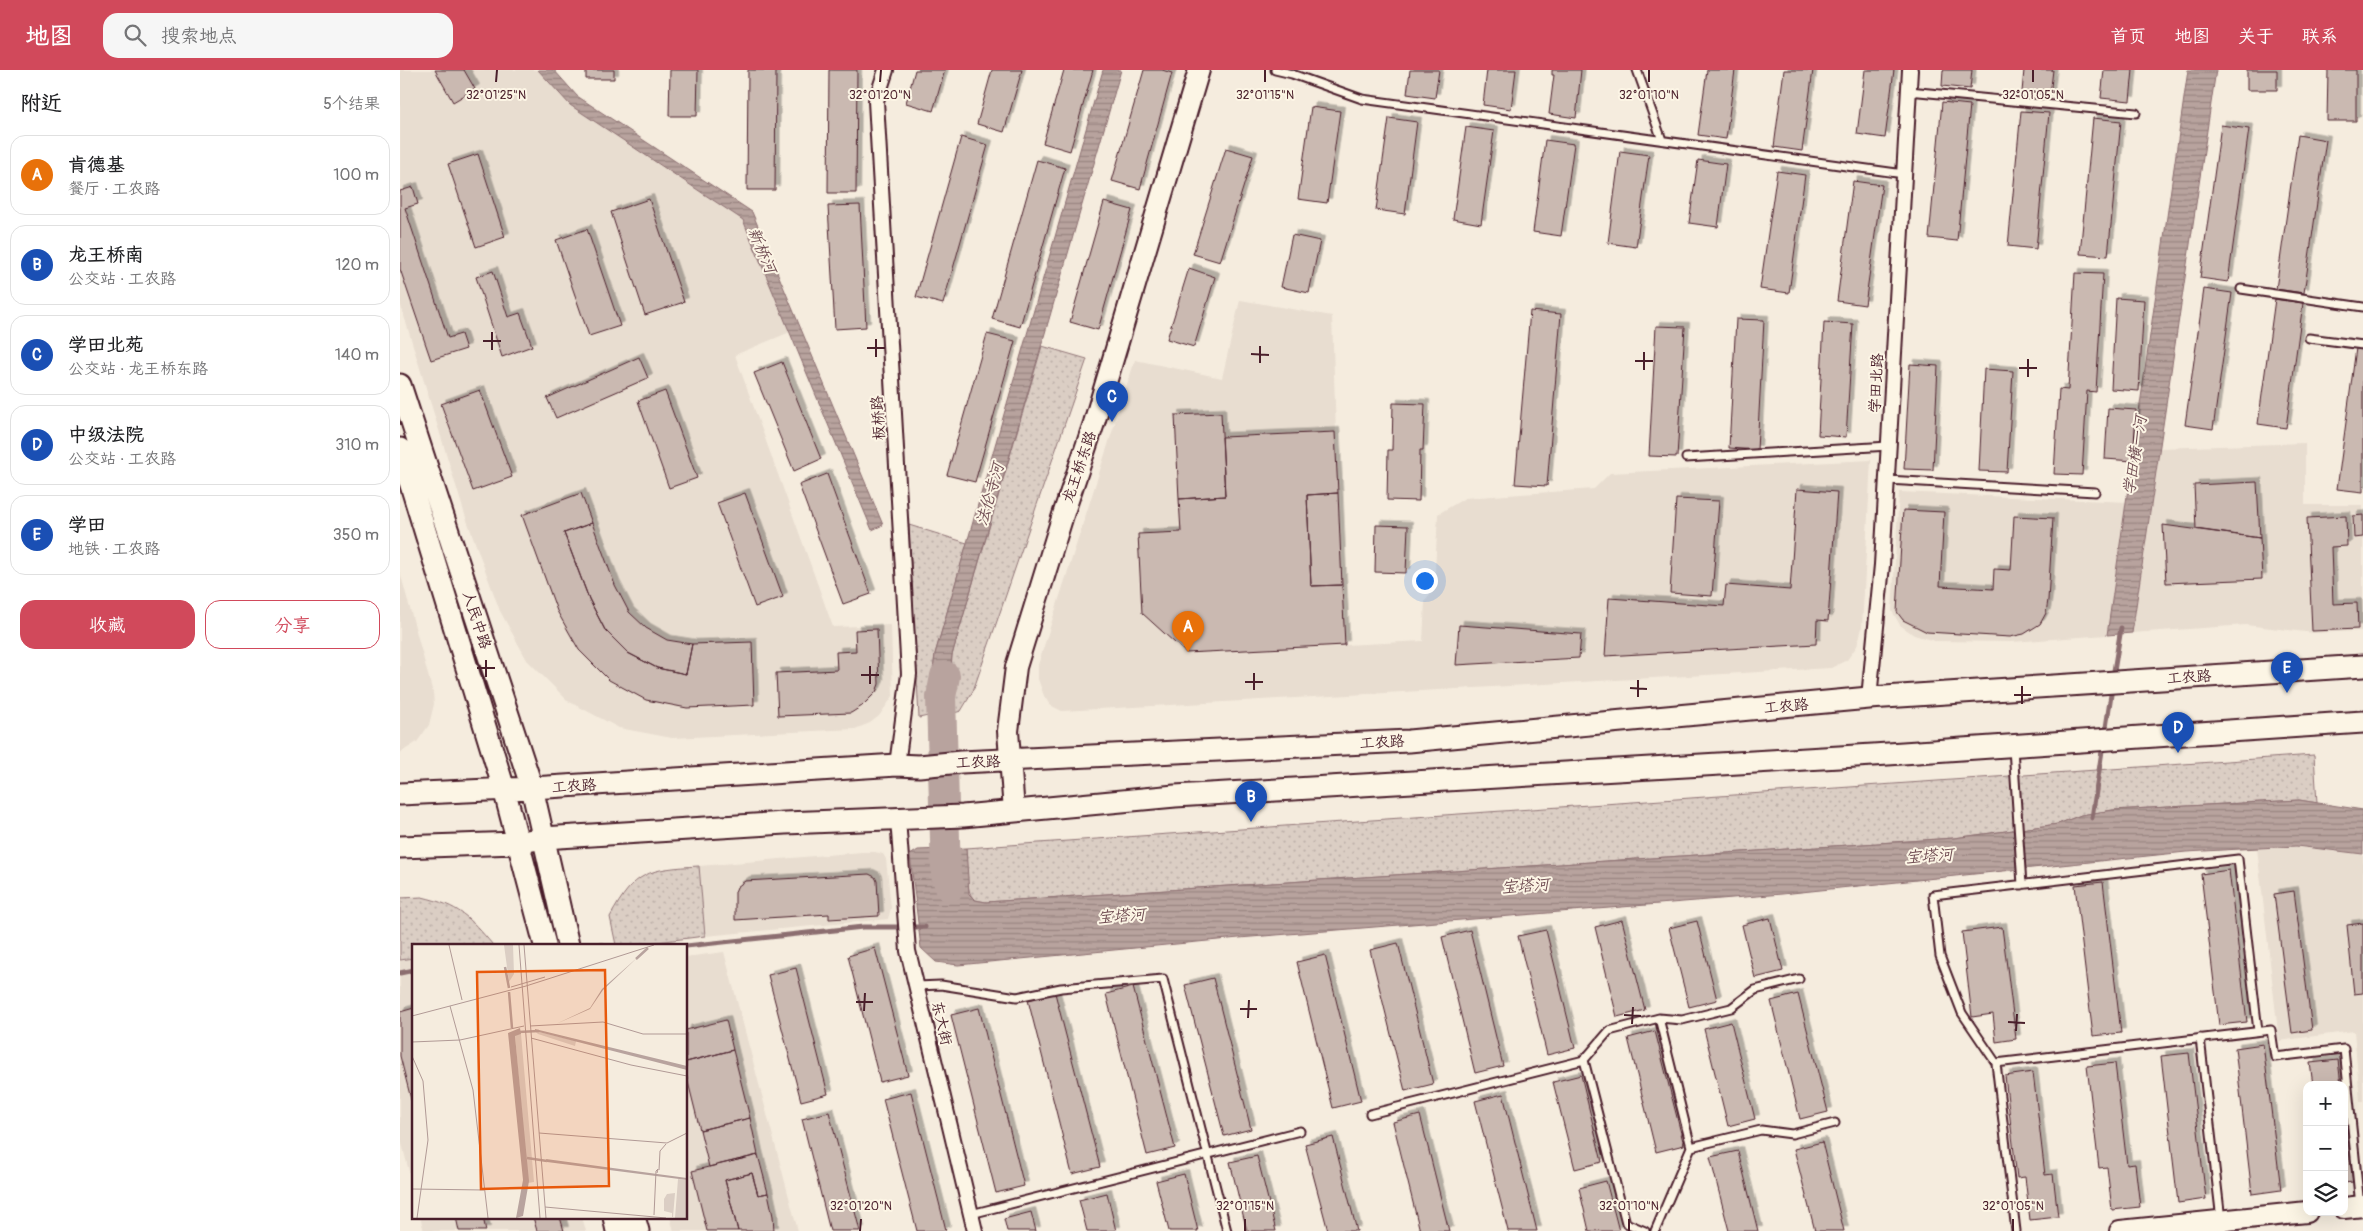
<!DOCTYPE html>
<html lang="zh">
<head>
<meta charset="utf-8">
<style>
  :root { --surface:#fff; --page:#f6f6f6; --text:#202124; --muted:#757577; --line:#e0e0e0; --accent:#d1495b }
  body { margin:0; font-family:Pangolin,"LXGW WenKai TC",sans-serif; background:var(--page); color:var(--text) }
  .controls { position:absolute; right:15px; bottom:15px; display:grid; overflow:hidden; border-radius:10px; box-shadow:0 5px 20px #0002 }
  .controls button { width:45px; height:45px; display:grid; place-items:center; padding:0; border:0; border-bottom:1px solid var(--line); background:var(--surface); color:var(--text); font:25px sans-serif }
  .you { position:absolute; left:1024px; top:510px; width:18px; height:18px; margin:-12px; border:4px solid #fff; border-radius:50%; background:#1a73e8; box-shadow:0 0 0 8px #1a73e833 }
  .badge { display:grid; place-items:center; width:32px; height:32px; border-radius:50%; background:var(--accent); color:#fff; font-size:16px; font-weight:700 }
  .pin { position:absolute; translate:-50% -41px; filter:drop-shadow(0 1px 2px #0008) }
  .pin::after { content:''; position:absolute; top:26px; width:18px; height:15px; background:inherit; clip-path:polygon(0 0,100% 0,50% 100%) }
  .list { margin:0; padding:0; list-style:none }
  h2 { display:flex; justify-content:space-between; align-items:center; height:65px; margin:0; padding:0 20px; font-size:21px }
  h2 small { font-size:16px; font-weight:400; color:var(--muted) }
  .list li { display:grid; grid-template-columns:32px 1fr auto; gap:15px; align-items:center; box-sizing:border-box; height:80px; margin:0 10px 10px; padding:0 10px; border:1px solid var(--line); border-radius:15px }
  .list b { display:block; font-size:19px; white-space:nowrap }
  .list p { margin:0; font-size:16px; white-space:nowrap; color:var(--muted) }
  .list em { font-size:16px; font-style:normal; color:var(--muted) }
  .actions { display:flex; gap:10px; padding:15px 20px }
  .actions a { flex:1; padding:11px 0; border:1px solid var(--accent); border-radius:15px; text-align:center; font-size:18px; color:var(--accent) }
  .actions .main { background:var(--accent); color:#fff }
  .icon { flex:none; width:28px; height:28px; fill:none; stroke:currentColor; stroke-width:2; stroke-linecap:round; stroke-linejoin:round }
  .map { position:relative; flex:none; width:1963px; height:1161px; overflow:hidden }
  header { display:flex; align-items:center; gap:30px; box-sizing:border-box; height:70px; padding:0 25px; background:var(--accent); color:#fff }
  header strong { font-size:24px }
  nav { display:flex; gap:28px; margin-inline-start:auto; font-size:18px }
  .search { width:350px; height:45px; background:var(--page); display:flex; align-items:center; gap:12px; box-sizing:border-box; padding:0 18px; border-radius:15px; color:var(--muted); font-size:19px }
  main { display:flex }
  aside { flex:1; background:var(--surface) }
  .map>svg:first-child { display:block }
</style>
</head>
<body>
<header>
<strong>地图</strong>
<div class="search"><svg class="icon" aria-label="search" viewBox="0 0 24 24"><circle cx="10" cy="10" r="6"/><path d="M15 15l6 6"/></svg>搜索地点</div>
<nav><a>首页</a><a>地图</a><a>关于</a><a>联系</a></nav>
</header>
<main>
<aside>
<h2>附近<small>5个结果</small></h2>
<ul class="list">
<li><span class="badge" style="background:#e8710a">A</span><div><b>肯德基</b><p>餐厅 · 工农路</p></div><em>100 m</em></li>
<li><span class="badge" style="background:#1a4fb4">B</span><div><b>龙王桥南</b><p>公交站 · 工农路</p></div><em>120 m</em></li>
<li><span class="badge" style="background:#1a4fb4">C</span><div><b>学田北苑</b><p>公交站 · 龙王桥东路</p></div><em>140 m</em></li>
<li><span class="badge" style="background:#1a4fb4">D</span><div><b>中级法院</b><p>公交站 · 工农路</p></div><em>310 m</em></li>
<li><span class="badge" style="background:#1a4fb4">E</span><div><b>学田</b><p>地铁 · 工农路</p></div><em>350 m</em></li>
</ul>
<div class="actions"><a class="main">收藏</a><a>分享</a></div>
</aside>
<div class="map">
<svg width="1963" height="1161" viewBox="0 0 1963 1161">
  <defs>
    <pattern id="grass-dots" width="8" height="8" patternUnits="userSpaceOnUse" patternTransform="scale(1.25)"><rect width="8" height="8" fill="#dbcec4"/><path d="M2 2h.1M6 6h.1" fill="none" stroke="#bdb0a9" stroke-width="1.8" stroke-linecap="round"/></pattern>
    <pattern id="water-rules" width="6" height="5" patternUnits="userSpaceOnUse" patternTransform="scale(1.25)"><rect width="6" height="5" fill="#b8a39e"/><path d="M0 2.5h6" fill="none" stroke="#988481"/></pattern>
    <filter id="shadow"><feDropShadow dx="4.5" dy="-4.5" stdDeviation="0" flood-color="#0004"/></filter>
  </defs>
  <rect width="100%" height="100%" fill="#f5ecde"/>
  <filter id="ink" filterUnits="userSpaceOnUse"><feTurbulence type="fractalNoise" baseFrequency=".02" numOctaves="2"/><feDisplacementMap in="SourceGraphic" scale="10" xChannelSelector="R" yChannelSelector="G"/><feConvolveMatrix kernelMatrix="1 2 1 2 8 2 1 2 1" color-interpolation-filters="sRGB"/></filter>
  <g filter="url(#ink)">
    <path fill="#e8ddd0" d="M0 0H138L170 35 343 150 390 262 335 285 433 557 491 555 493 626 479 646 470 653 455 659 272 668 219 658 168 631 127 590 100 541 64 442 0 233Z
      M840 230 932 246 938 423 911 516 942 515 945 575 1023 571 1025 531 1034 520 1038 444 1065 428 1194 419 1210 403 1471 390 1462 558 1457 576 1447 590 1431 598 662 641 650 635 644 626 638 609V595L735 290 822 308Z
      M1905 373V435H1963V561L1914 563 1846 555 1732 563 1760 378Z
      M1499 422 1728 432 1707 565 1611 572 1535 571 1514 565 1500 555 1492 541Z
      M0 502 33 623 34 634 29 655 17 672 0 683Z
      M1896 776 1963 784V1031H1960L1954 961 1879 971 1857 778Z
      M462 782H475L483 784 486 789 491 838 488 849 305 866 299 796Z
      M324 882 398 1161H274L270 1147H286V887Z
      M14 888V1121L0 1066V890Z
      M20 1147H182L186 1161H24Z"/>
    <path fill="url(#grass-dots)" stroke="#927678" d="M642 276 687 289 573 621 561 641 547 645 552 585Z
      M509 455 567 473 535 584 528 646 519 648Z
      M1914 685 1917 733 1899 730 1713 740 1681 745 1658 754 1554 768 586 832C582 831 577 831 574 829 565 822 566 789 566 778Z
      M299 796 305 866 233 875H216L210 847C235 801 248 799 299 796Z
      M22 827C60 836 68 846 93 875H14V888L0 890V828Z"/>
    <path fill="url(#water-rules)" stroke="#8c6e70" d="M138 0H154L177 26 352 142 483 455 472 460 343 150 170 35Z
      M703 0H721L552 585 547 645 528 646 535 584Z
      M1788 0H1816L1732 563 1707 565Z
      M1899 730 1963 740V784L1896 776 1786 782 1382 824 839 868 558 895 536 892 521 878 510 785 518 780 566 778 569 824 575 830 586 832 1554 768 1658 754 1681 745 1713 740Z"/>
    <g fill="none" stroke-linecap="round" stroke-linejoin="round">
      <path stroke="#8c6e70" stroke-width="5" d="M1713 607 1721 558
        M1705 664 1712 618
        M1692 748 1703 674
        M197 875H203
        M286 876 463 857H525
        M0 903 14 900"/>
      <path stroke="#b8a39e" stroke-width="30" d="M545 606 541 627 546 805 550 817"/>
    </g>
    <path fill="#cab9b1" stroke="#4a1f2b" filter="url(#shadow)" d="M35 0H64L75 19 53 32Z
      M186 0H214V9H186Z
      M270 0H298L297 46H269Z
      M348 0H376L375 120H347Z
      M429 0H457L456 123H428Z
      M515 0H545L533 41 506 33Z
      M592 0H622L604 62 577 54Z
      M664 0H693L670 81 643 73Z
      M744 0H762L772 3 740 119 712 111Z
      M1010 0H1039L1035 28 1007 24Z
      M1087 0H1116L1111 39 1083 35Z
      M1152 0H1181L1176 48 1149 44 1154 5H1152Z
      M1307 0H1335L1326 69 1298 65Z
      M1384 0H1413L1402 81 1374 77Z
      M1465 0H1494L1485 68 1457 64Z
      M1543 0H1572L1570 19 1542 16Z
      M1624 0H1653L1650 25 1622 22Z
      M1704 0H1733L1730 31 1701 28Z
      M1847 0H1877V20H1847Z
      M1928 0H1956V51H1927Z
      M1542 32 1570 35 1557 171 1529 168Z
      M911 37 940 41 927 133 898 129Z
      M1621 41 1649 43 1636 179 1608 176Z
      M989 48 1017 52 1005 144 976 140Z
      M1693 48 1721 51 1708 186 1680 184Z
      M1821 55 1849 59 1828 212 1800 208Z
      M1066 57 1094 61 1081 154 1053 149Z
      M1898 65 1926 70 1904 223 1876 219Z
      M561 67 588 75 543 234 516 227Z
      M1145 70 1174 74 1161 166 1133 162Z
      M826 78 853 86 820 192 793 184Z
      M1220 81 1249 85 1236 177 1208 173Z
      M78 84 105 167 76 177 48 94Z
      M637 90 665 98 620 257 592 249Z
      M1298 90 1326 94 1318 157 1289 153Z
      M1377 101 1405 105 1389 223 1360 219Z
      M1453 111 1482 115 1465 235 1437 231Z
      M13 117 18 134 5 138 48 268 61 264 66 279 31 290 0 199V121Z
      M249 129 284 232 245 245 211 142Z
      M704 132 732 140 698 260 670 252Z
      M460 135 466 257 435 259 428 136Z
      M187 159 220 256 189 266 156 170Z
      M892 165 920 171 909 223 881 217Z
      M789 198 815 207 794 277 767 269Z
      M93 201 108 247 120 243 132 276 102 287 76 207Z
      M1675 203 1703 204 1696 322 1687 321 1682 405 1654 404 1659 319 1668 320Z
      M1804 219 1832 223 1813 359 1785 355Z
      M1716 228 1744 230 1739 321 1711 319Z
      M1875 229 1903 233 1886 358 1858 354Z
      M1130 241 1161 244 1147 416 1115 414Z
      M1336 249 1364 250 1357 380 1329 378Z
      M1424 252 1453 254 1446 367 1418 365Z
      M1256 256 1285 257 1277 387 1249 386Z
      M587 264 615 271 575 412 547 405Z
      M1956 278 1963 279V422L1937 419Z
      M239 287 248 308 156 348 147 328Z
      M382 292 421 389 394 401 354 303Z
      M1510 294 1538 296 1533 400 1504 399Z
      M1584 299 1613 301 1607 402 1579 401Z
      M80 320 112 407 73 421 41 334Z
      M265 321 297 408 269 418 238 331Z
      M993 333 1025 334 1023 380H1020L1019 431 987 430 988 380H992Z
      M1708 338 1736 340 1733 391 1705 389Z
      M821 343 825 426 779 429 775 345Z
      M935 362 938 423 907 425 911 516 942 515 945 575 786 583 742 543 738 464 781 462 779 429 825 426 822 367Z
      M427 404 471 524 443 534 399 415Z
      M1857 412 1860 468 1796 459 1794 415Z
      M1397 419 1437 422 1428 551 1417 550 1416 574 1205 586 1209 528 1324 536 1326 515 1390 520Z
      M181 423 192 453 164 463 189 529 205 560 228 583 257 598 286 604 292 574 352 572 354 635 287 638 246 630 209 610 179 580 157 541 122 445Z
      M345 423 383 527 355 537 317 433Z
      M938 423 942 515 911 516 907 425Z
      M1276 429 1319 431 1312 526 1270 523Z
      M1503 440 1544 442 1540 516 1593 519 1594 499 1611 500 1614 446 1653 448 1648 530 1646 543 1640 554 1624 564 1610 567 1527 562 1503 550 1497 542Z
      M1963 445V467L1954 468 1953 446Z
      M1946 446 1947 476 1931 477 1933 534 1957 533 1958 559 1912 561 1907 448Z
      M192 453 215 515 229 542 246 558 267 570 292 574 286 604 257 598 228 583 205 560 189 529 164 463Z
      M976 455 1008 456 1006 503 975 502Z
      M1763 455 1860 468 1862 509 1766 513Z
      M1059 555 1181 564 1179 588 1056 595Z
      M477 559 479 614 476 622 462 636 451 643 378 646 376 603 437 600 436 582 456 581 455 560Z
      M1829 800 1847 952 1819 955 1801 804Z
      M469 804 475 807 477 811 479 846 429 849V844L335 850V822L337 817 345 811Z
      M1703 812 1721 963 1693 966 1675 815Z
      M1894 821 1912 960 1892 963 1874 824Z
      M1370 848 1383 901 1355 908 1342 855Z
      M1222 850 1245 940 1217 947 1195 857Z
      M1297 851 1317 930 1289 937 1269 858Z
      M1963 853V923L1954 924 1947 855Z
      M1602 857 1616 969 1596 972 1593 944 1572 947 1562 862Z
      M1070 860 1103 996 1075 1003 1042 867Z
      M1146 860 1175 978 1147 985 1118 866Z
      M998 873 1033 1014 1005 1021 970 880Z
      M475 878 508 1005 480 1012 448 886Z
      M925 885 961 1031 933 1038 897 892Z
      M396 898 428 1024 401 1031 368 905Z
      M813 908 851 1059 824 1066 785 915Z
      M733 917 775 1078 747 1085 706 924Z
      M655 923 700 1097 672 1104 628 930Z
      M1398 924 1428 1042 1400 1049 1371 931Z
      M14 938V1041L0 986V942Z
      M579 938 624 1116 596 1123 551 945Z
      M326 950 333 980 286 992V960Z
      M1331 952 1355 1049 1328 1056 1304 959Z
      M1255 961 1284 1075 1256 1082 1228 968Z
      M1863 974 1881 1120 1852 1124 1835 978Z
      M333 980 350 1048 300 1060 286 1004V992Z
      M1789 983 1806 1129 1778 1133 1761 986Z
      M1938 990 1941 1015H1913L1910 993Z
      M1715 993 1727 1095 1735 1094 1740 1137 1712 1140 1707 1097 1699 1098 1687 996Z
      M1633 1002 1645 1105 1653 1104 1658 1147 1630 1150 1625 1107 1617 1108 1605 1006Z
      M1181 1005 1202 1092 1175 1099 1153 1012Z
      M511 1022 546 1160 544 1161H517L483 1029Z
      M1103 1024 1137 1161H1108L1075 1031Z
      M1944 1039 1953 1112 1944 1113Z
      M429 1042 460 1161H430L402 1049Z
      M1020 1045 1049 1161H1020L993 1052Z
      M350 1048 358 1085 309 1097 300 1060Z
      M933 1067 957 1161H928L905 1074Z
      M1422 1072 1444 1161H1415L1394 1079Z
      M1338 1081 1358 1161H1329L1310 1087Z
      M358 1085 368 1123 358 1125 352 1103 325 1110 338 1161H307L292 1101Z
      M857 1086 876 1161H847L830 1092Z
      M352 1103 358 1125 368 1123 373 1146 374 1161H338L325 1110Z
      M784 1104 798 1161H769L756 1111Z
      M1206 1111 1219 1161H1189L1179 1118Z
      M707 1123 716 1161H687L679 1130Z
      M631 1142 636 1161H607L604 1149Z
      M56 1147H83L86 1161H59Z
      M133 1147H160L164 1161H137Z"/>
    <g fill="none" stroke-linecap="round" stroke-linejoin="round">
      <defs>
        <path id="lane" d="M875 0 892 4 962 29 1504 104
          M1237 0 1262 70
          M1509 21 1736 43
          M1841 219 1963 237
          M1909 268 1963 275
          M1286 388 1489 376
          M1487 410 1695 422
          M1613 678 1622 815
          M517 916 541 915 617 927 661 918 763 909 827 1161
          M1259 948 1291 1077
          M1800 968 1821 1150
          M1184 990 1226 1153 1245 1161
          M1596 993 1871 960 1875 987 1944 979 1960 1136
          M970 1044 1184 990 1209 961 1259 948 1282 950 1331 938 1355 920 1399 909
          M571 1144 900 1061
          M1255 1161 1291 1077 1361 1060 1392 1064 1435 1053
          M1616 1161 1596 993 1562 943 1540 886 1533 825 1838 789 1858 961"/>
        <path id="street" d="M486 0 476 31 509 604 497 695
          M1469 628 1482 495 1510 0
          M498 749 508 881 575 1161"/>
        <path id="secondary" d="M614 741 608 661 616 597 663 445 694 353 799 0
          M1944 1138 1963 1136
          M1720 1161 1907 1142"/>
        <path id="primary" d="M0 315 132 718 168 875
          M0 379 104 719 145 875
          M0 724 132 718 497 695 519 696 561 692 1009 671 1469 628 1963 596
          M0 777 117 773 143 768 385 753 563 746 775 726 1473 685 1963 652
          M214 1147 217 1161
          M234 1147 238 1161"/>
      </defs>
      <use href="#lane" stroke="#4a1f2b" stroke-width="11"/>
      <use href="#street" stroke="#4a1f2b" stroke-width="18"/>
      <use href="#secondary" stroke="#4a1f2b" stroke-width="24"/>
      <use href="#primary" stroke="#4a1f2b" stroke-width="25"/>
      <use href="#lane" stroke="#fcf5e5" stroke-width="7"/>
      <use href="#street" stroke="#fcf5e5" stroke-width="14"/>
      <use href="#secondary" stroke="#fcf5e5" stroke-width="20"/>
      <use href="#primary" stroke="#fcf5e5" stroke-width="21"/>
    </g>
  </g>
  <path fill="none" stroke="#4a1f2b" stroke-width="2" d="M96 12 97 0M480 12 481 0M865 12V0M1249 12V0M1633 12V0M83 271H101M467 278H485M92 280V262M851 284 869 285M476 287V269M1235 291H1253M860 293V276M1619 298H1637M1244 300V282M1628 307V289M77 598H95M461 605H479M86 607V590M845 612H863M470 614V596M1230 618 1247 619M854 620V603M1614 625H1631M1238 627V610M1622 634V616M456 932H473M840 939H857M464 941 465 923M1224 945 1241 946M848 948 849 930M1608 952 1625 953M1232 954 1233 937M1616 961 1617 944M460 1161 461 1149M845 1161V1149M1229 1161V1149M1613 1161V1149"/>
  <g text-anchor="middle" stroke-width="4" stroke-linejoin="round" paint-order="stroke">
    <g font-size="15" fill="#4a1f2b" stroke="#fcf5e5">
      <text transform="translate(1476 313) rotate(-87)" y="5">学田北路</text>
      <text transform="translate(478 348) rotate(-93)" y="5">板桥路</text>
      <text transform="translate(679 397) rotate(-71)" y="5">龙王桥东路</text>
      <text transform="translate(77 550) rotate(72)" y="5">人民中路</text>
      <text transform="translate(1789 607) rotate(-4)" y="5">工农路</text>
      <text transform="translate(1386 636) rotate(-5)" y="5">工农路</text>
      <text transform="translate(982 672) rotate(-3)" y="5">工农路</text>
      <text transform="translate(578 692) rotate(-2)" y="5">工农路</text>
      <text transform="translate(174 716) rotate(-4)" y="5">工农路</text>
      <text transform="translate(542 953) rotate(77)" y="5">东大街</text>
    </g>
    <g font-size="16" font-style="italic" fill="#704d53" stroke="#fcf5e5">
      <text transform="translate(363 180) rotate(67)" y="6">新桥河</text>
      <text transform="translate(1734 385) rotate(-81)" y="6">学田横一河</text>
      <text transform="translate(589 424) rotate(-74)" y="6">法伦寺河</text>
      <text transform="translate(1529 785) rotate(-4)" y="6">宝塔河</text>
      <text transform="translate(1125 815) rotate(-4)" y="6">宝塔河</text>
      <text transform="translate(721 845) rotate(-4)" y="6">宝塔河</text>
    </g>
  </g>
  <g transform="translate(12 874)">
    <rect width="275" height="275" fill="#f5ecde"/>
    <path d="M92 1H101L102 30 97 38ZM123 87 164 97 163 102 126 90ZM109 90 122 238 116 239 103 91Z" fill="#dbcec4"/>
    <path d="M266 235 275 236V274H263ZM263 249 261 273H260V269L252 267V255L255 250Z" fill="#dbcec4"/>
    <path d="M226 13 191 46 178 65 144 80 178 64 190 45ZM108 84 109 90 103 92 117 237 111 272 104 274 111 236 96 89ZM123 85 275 122V126L123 87ZM134 215 275 234V236L135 218Z" fill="#b8a39e"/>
    <path fill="none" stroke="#b8a39e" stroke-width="2.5" d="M224 15 236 4M93 23 97 44M97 48 100 84M106 88 127 87M115 214 135 217"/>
    <path fill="none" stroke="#b19a96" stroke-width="1" d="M37 1 50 56M107 1 128 274M112 1 134 274M99 43 133 33M38 62 61 146 76 274M0 72 114 42 242 1M118 82 191 78 231 90H275M119 94 219 121 275 132M0 98 48 96 112 82M0 112 11 137 16 196 5 274M127 189 255 199 275 189M247 226 248 207 254 200M0 245 72 246M133 263 254 274M242 271 244 227 246 225 245 229"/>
    <path fill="#e8590c" fill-opacity="0.15" stroke="#e8590c" stroke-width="2.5" d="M193 26 197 242 69 245 65 28Z"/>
    <rect width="275" height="275" fill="none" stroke="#4a1f2b" stroke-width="2.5"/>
  </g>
  <g font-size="12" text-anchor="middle" fill="#4a1f2b" stroke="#fcf5e5" stroke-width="4" stroke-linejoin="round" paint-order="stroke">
    <text x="96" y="29">32°01'25"N</text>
    <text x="480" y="29">32°01'20"N</text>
    <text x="865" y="29">32°01'15"N</text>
    <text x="1249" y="29">32°01'10"N</text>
    <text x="1633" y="29">32°01'05"N</text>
    <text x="461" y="1140">32°01'20"N</text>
    <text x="845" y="1140">32°01'15"N</text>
    <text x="1229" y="1140">32°01'10"N</text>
    <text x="1613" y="1140">32°01'05"N</text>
  </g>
</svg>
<div class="controls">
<button>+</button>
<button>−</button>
<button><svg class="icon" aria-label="layers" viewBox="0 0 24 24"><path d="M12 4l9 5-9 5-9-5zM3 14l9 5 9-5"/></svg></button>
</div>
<div class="you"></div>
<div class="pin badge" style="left:788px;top:582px;background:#e8710a">A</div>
<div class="pin badge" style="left:851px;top:752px;background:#1a4fb4">B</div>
<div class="pin badge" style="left:712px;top:352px;background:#1a4fb4">C</div>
<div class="pin badge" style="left:1778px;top:683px;background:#1a4fb4">D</div>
<div class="pin badge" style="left:1887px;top:623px;background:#1a4fb4">E</div>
</div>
</main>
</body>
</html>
